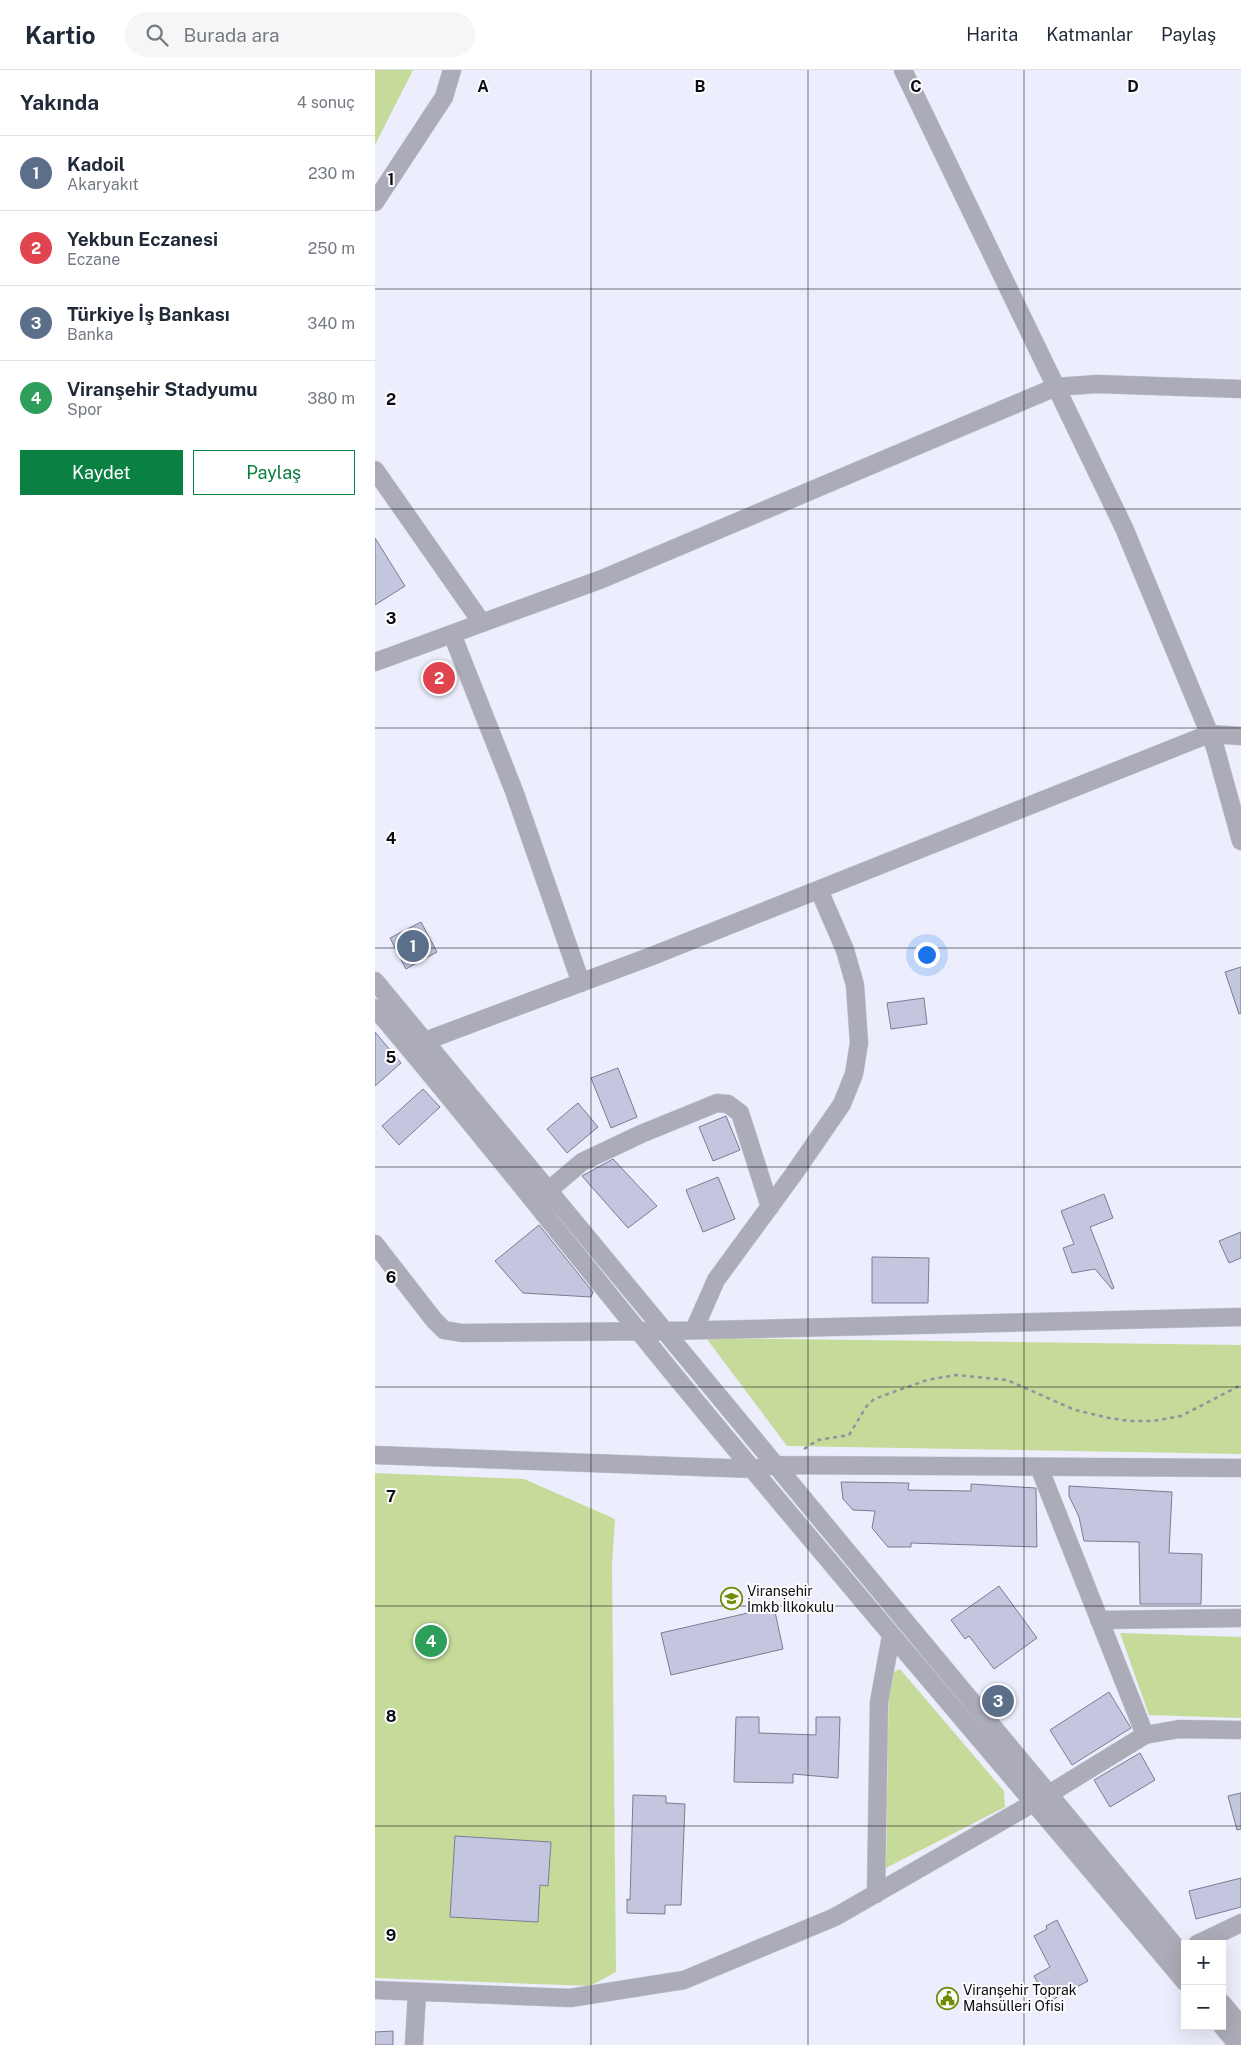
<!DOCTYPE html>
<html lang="tr">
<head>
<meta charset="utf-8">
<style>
  :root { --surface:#fff; --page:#f6f6f7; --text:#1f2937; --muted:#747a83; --line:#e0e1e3; --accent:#0b8043 }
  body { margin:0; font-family:"Public Sans",sans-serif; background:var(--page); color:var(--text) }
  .controls { position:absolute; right:15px; bottom:15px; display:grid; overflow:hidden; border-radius:0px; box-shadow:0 5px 20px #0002 }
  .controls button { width:45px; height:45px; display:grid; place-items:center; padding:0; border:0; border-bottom:1px solid var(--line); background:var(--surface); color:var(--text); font:25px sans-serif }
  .you { position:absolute; left:551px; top:884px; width:18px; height:18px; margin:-12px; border:4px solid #fff; border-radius:50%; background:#1a73e8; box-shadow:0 0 0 8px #1a73e833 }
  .badge { display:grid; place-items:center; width:32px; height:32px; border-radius:50%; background:var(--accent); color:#fff; font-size:16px; font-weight:700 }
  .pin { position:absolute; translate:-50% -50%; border:2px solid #fff; box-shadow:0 1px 5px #0006 }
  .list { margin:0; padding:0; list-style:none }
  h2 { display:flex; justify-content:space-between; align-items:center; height:65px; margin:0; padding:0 20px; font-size:21px }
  h2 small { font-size:16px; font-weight:400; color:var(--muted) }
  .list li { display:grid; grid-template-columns:32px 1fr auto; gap:15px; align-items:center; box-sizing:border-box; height:75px; padding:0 20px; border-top:1px solid var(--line) }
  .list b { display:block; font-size:19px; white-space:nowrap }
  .list p { margin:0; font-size:16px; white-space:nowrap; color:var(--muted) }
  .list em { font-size:16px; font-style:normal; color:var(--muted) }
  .actions { display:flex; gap:10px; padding:15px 20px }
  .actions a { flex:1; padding:11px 0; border:1px solid var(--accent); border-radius:0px; text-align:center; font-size:18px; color:var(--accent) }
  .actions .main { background:var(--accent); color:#fff }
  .icon { flex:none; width:28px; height:28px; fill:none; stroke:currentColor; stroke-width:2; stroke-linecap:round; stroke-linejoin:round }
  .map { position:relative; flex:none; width:866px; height:1975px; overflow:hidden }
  header { display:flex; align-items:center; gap:30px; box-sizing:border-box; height:70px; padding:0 25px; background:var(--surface); border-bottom:1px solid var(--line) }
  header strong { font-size:24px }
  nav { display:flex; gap:28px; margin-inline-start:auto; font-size:18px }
  .search { width:350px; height:45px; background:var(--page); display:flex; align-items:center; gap:12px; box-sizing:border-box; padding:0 18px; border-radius:28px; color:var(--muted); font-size:19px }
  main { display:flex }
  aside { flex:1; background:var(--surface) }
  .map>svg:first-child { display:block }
</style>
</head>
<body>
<header>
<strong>Kartio</strong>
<div class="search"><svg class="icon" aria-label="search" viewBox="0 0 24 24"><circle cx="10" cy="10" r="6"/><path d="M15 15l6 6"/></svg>Burada ara</div>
<nav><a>Harita</a><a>Katmanlar</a><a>Paylaş</a></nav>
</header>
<main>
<aside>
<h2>Yakında<small>4 sonuç</small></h2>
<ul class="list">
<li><span class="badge" style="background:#5c6f8a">1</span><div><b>Kadoil</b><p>Akaryakıt</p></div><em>230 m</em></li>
<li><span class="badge" style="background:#e0444e">2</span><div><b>Yekbun Eczanesi</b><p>Eczane</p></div><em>250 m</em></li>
<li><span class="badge" style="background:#5c6f8a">3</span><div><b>Türkiye İş Bankası</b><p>Banka</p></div><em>340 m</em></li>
<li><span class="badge" style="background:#2e9e5b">4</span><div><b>Viranşehir Stadyumu</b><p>Spor</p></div><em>380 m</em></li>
</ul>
<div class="actions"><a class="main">Kaydet</a><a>Paylaş</a></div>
</aside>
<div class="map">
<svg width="866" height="1975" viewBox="0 0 866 1975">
  <rect width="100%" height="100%" fill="#eceefd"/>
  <path fill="#c6db99" d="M0 0H38L0 75Z
    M331 1268 866 1275V1384L412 1376Z
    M0 1403 149 1409 240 1449 237 1495 241 1902 215 1916 0 1908Z
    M745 1563 866 1567V1648L774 1645Z
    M525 1599 629 1721 630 1737 511 1798 514 1604Z"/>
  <path fill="#c3c6de" stroke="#7a7c93" d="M0 468 30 516 0 535Z
    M46 852 62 882 31 899 15 868Z
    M866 897V943L864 944 850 902Z
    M549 928 552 954 516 959 512 933Z
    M0 962 26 993 0 1016Z
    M243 998 262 1047 236 1058 216 1008Z
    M48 1019 65 1037 24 1075 7 1056Z
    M203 1033 223 1057 192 1083 172 1059Z
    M351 1046 365 1080 338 1091 324 1057Z
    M238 1089 282 1136 253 1158 207 1106Z
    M343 1107 360 1149 328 1162 311 1120Z
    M729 1124 738 1148 715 1157 739 1218 737 1219 720 1199 697 1203 688 1178 699 1174 686 1141Z
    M164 1155 218 1222 216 1227 148 1223 120 1191Z
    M866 1162V1188L854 1193 844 1171Z
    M497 1187 554 1188 553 1233H497Z
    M466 1412 534 1413 533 1420 596 1421V1414L661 1418 662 1477 536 1473V1477H513L497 1458 500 1441 478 1440 468 1429Z
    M694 1416 797 1422 794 1483 827 1484 826 1534H765L764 1472 709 1471 704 1447 694 1426Z
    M624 1516 662 1568 619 1599 594 1566 590 1569 576 1550Z
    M399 1537 408 1579 296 1605 286 1563Z
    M734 1622 756 1658 697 1695 675 1660Z
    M361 1647H384V1663L441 1665V1647H465L463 1708 418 1704V1713L359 1712Z
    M765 1683 780 1710 735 1737 719 1710Z
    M866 1723V1759L862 1760 853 1726Z
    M258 1725 291 1726V1733L310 1734 306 1835H290V1844L252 1843V1829L255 1830Z
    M80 1766 176 1772 173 1816 165 1815 163 1852 75 1847Z
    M866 1808V1837L821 1849 814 1821Z
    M682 1850 713 1911 673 1932 659 1906 675 1897 659 1866 672 1859 671 1856Z
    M18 1961V1975H0V1962Z"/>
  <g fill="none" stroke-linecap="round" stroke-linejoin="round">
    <defs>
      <path id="minor" d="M528 0 749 458 840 677 866 771
        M0 132 69 27 77 0
        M0 400 107 553
        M77 564 139 721 206 913
        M0 592 227 509 681 317 722 314 866 319
        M0 911C270 1237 539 1563 810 1888
        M0 938C106 1062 206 1192 310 1318 474 1517 643 1713 810 1912
        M50 971 277 886 834 664 866 666
        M174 1120 207 1092 266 1064 342 1033 353 1034 365 1043 395 1137
        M0 1174 59 1250 69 1260 87 1263 292 1261 866 1247
        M319 1260 341 1210 418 1105 467 1034 479 1004 484 973 480 915 470 880 444 820
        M0 1385 379 1399 399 1395 866 1398
        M664 1397 770 1665
        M724 1550 866 1548
        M501 1824 504 1632 516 1566
        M822 1874 866 1853
        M0 1920 195 1928 309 1910 460 1847 674 1724 770 1665 804 1659 866 1660
        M847 1933 866 1956
        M847 1956 863 1975
        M39 1975 42 1922"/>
    </defs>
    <use href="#minor" stroke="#c8cad8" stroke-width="19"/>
    <path stroke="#91929f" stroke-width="2.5" stroke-dasharray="4 4" stroke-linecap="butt" d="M429 1379 443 1370 474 1365 491 1337 499 1329 552 1310 581 1305 632 1310 700 1340 734 1348 755 1351H778L806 1346 866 1315"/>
    <use href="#minor" stroke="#abacb7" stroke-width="18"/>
  </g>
  <path fill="none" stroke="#0b0c14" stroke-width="1" stroke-opacity="0.55" d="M216 0V1975M433 0V1975M649 0V1975M0 219H866M0 439H866M0 658H866M0 878H866M0 1097H866M0 1317H866M0 1536H866M0 1756H866"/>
  <defs>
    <symbol id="school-ring" viewBox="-11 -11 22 22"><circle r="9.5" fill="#fcfcfc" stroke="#718c07" stroke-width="1.5"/><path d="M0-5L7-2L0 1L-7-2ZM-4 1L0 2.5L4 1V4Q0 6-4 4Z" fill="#718c07"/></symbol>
    <symbol id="civic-ring" viewBox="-11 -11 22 22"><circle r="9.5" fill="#fcfcfc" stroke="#718c07" stroke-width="1.5"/><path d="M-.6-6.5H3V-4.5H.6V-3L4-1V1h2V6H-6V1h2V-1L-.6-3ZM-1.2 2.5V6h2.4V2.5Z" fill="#718c07"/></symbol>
  </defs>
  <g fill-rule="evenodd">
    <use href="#school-ring" x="344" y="1516" width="25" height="25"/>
    <use href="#civic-ring" x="560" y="1916" width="25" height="25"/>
  </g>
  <g text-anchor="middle" stroke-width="4" stroke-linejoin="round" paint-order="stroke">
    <g font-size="14" fill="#0b0c14" stroke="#fcfcfc" text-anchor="start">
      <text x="372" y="1526">Viranşehir<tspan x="372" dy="16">İmkb İlkokulu</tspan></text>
      <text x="588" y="1925">Viranşehir Toprak<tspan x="588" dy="16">Mahsülleri Ofisi</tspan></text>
    </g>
  </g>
  <g font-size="16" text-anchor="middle" font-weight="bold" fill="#0b0c14" stroke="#fcfcfc" stroke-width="4" stroke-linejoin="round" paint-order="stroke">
    <text x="108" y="22">A</text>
    <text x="325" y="22">B</text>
    <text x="541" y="22">C</text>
    <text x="758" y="22">D</text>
    <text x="16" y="115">1</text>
    <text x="16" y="335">2</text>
    <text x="16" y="554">3</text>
    <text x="16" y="774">4</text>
    <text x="16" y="993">5</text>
    <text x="16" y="1213">6</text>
    <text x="16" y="1432">7</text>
    <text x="16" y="1652">8</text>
    <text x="16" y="1871">9</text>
  </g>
</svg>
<div class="controls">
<button>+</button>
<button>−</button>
</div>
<div class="you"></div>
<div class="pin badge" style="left:38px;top:876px;background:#5c6f8a">1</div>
<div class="pin badge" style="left:64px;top:608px;background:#e0444e">2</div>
<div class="pin badge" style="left:623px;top:1631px;background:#5c6f8a">3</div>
<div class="pin badge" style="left:56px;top:1571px;background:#2e9e5b">4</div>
</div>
</main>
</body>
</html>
